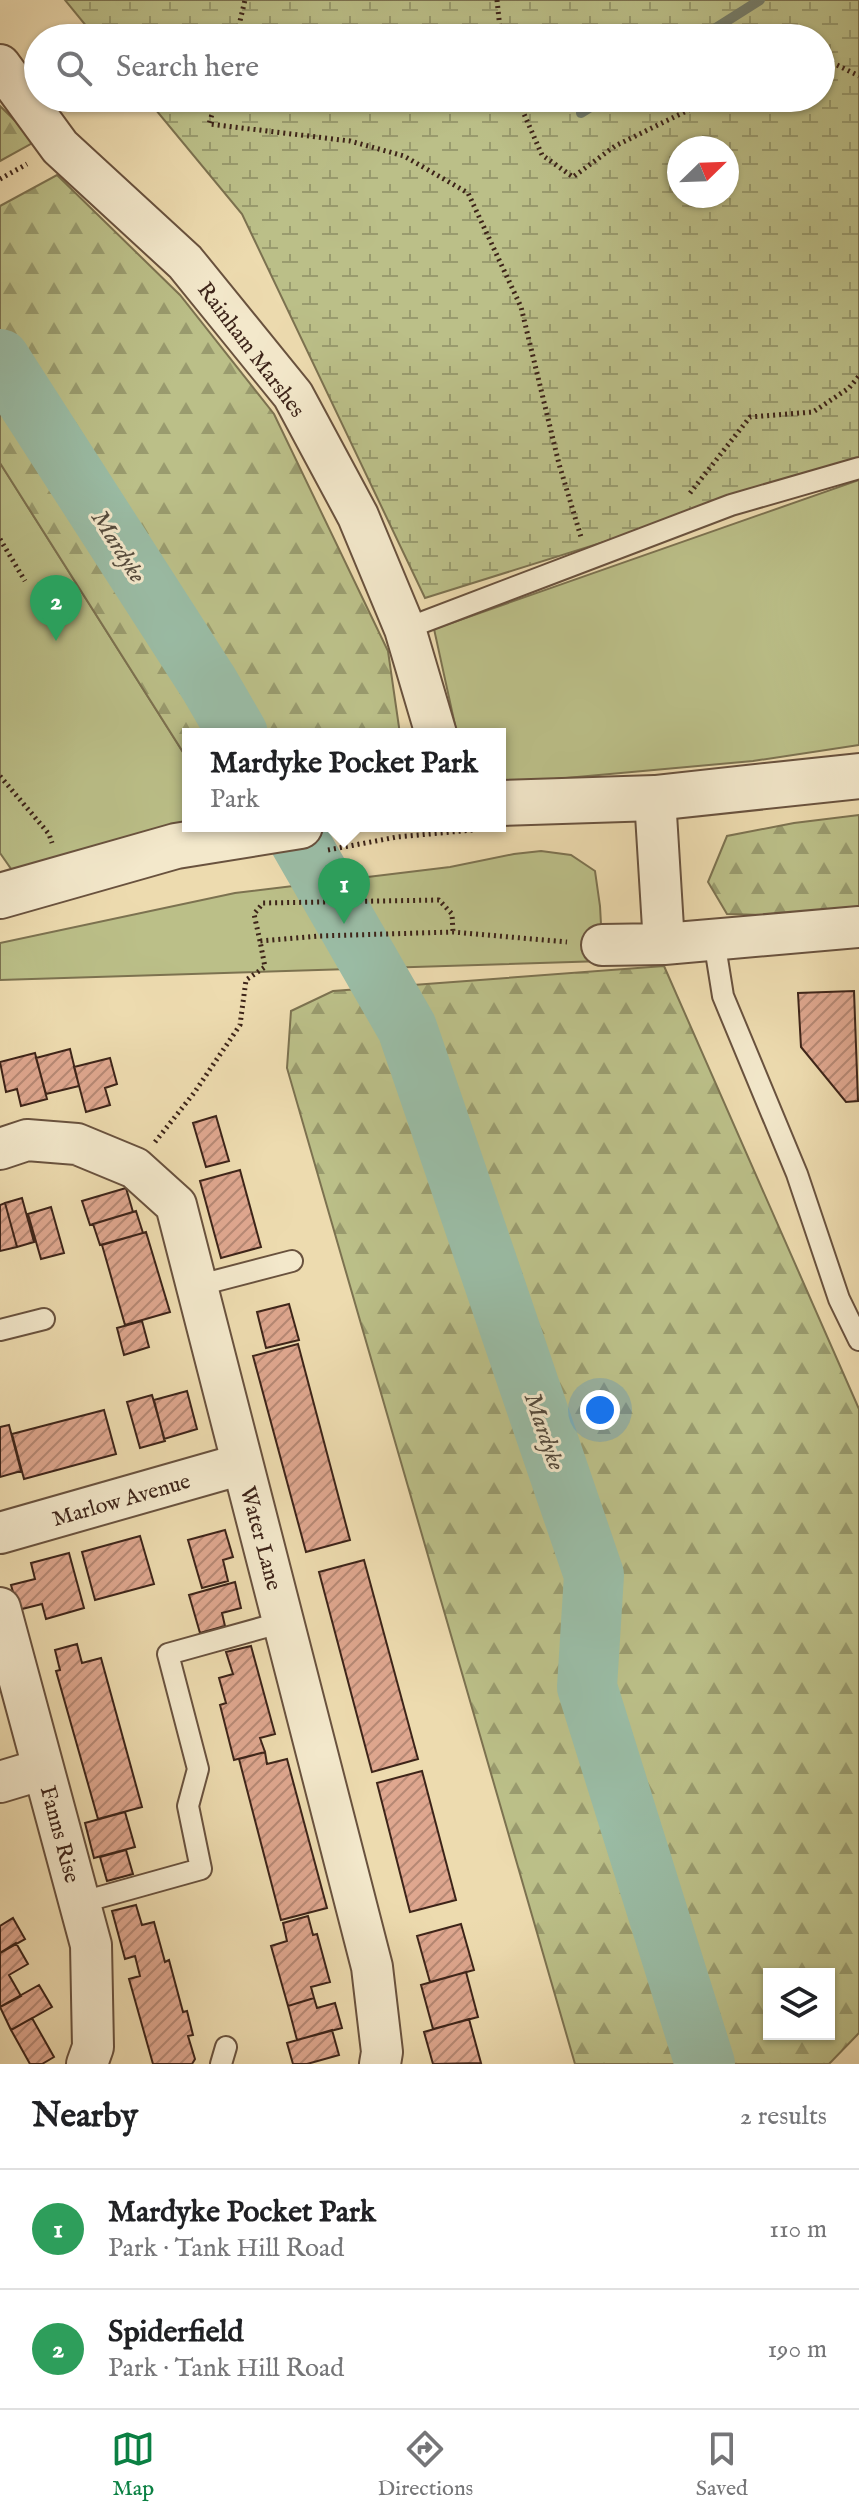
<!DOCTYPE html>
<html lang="en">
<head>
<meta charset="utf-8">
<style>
  :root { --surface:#fff; --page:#f2f2f2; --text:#202124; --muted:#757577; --line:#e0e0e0; --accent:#0b8043 }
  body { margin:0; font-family:"IM FELL English",serif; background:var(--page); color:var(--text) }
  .controls { position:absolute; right:24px; bottom:24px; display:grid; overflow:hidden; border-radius:0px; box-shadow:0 2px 6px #0004 }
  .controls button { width:72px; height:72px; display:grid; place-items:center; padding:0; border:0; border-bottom:2px solid var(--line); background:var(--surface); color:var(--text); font:40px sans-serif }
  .compass { position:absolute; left:667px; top:136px; width:72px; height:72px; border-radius:50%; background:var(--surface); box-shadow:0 2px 6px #0004; rotate:67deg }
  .you { position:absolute; left:600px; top:1410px; width:28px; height:28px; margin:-20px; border:6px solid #fff; border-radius:50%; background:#1a73e8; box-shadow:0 0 0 12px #1a73e833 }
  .badge { display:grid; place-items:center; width:52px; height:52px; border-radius:50%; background:var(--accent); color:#fff; font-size:26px; font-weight:700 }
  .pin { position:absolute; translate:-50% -66px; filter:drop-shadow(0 2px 4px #0008) }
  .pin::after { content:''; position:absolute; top:42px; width:28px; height:24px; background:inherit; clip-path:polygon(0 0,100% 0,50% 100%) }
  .popup { position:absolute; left:182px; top:728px; width:324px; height:104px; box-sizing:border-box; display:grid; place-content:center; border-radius:0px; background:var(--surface); filter:drop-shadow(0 2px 6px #0005); font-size:26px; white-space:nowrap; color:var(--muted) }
  .popup b { font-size:30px; color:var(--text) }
  .popup::after { content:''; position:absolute; left:50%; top:100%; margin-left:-16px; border:16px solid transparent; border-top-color:var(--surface) }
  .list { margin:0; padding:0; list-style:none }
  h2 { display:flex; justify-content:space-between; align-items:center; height:104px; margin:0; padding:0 32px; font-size:34px }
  h2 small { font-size:26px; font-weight:400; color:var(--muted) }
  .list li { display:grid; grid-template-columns:52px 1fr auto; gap:24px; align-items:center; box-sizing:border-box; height:120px; padding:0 32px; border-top:2px solid var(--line) }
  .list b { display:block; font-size:30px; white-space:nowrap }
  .list p { margin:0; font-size:26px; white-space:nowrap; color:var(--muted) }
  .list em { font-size:26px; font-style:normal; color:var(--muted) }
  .icon { flex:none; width:44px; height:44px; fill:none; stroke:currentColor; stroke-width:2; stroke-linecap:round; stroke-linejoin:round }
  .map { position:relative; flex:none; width:859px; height:2064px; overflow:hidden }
  .search { position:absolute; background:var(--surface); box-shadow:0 2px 6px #0004; left:24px; right:24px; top:24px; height:88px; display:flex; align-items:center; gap:20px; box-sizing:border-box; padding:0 28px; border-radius:44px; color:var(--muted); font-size:30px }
  .sheet { height:344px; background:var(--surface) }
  nav { display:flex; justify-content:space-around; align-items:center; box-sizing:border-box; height:112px; border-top:2px solid var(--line); background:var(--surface); font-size:22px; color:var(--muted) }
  nav a { display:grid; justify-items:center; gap:4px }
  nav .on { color:var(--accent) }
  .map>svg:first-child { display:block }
</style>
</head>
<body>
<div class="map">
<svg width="859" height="2064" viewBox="0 0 859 2064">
  <defs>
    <pattern id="forest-firs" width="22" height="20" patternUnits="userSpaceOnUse" patternTransform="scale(2)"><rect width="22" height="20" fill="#bbbf88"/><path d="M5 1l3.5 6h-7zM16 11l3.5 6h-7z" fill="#999b6e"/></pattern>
    <pattern id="wetland-marsh" width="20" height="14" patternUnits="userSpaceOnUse" patternTransform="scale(2)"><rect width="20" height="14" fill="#bbbf88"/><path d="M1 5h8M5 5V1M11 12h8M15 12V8" fill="none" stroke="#999b6e"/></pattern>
    <pattern id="building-hatch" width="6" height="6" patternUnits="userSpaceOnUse" patternTransform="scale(2)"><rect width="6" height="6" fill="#dfa78f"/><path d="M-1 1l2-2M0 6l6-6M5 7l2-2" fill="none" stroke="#b68874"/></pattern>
  </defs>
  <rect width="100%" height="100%" fill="#eddbaf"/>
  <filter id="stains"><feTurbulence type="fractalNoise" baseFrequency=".0025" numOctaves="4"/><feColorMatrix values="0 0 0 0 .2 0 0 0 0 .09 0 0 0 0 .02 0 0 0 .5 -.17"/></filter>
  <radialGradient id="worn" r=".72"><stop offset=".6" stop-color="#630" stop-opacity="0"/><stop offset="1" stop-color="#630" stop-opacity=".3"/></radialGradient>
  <path fill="#bbbf88" stroke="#7c7250" stroke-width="2" d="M0 463 188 760V826L14 873 0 853Z
    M859 480V745L753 761 500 784V734H457L434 629Z
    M541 851 571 855 595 871 600 906 603 961 0 980V943L235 893 450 867 514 854Z"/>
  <path fill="url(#forest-firs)" stroke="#7c7250" stroke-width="2" fill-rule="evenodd" d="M0 106 36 141 0 161Z
    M57 175 180 295 274 414 388 651 400 734H188V760L0 463V206Z
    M859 815V907L762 915 727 914 708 882 727 836 794 823Z
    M664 966 859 1409V2033L829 2064H575L287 1068 291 1011 333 991ZM769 1974H829V2034H769Z"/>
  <path fill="url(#wetland-marsh)" stroke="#7c7250" stroke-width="2" fill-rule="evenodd" d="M65 0H859V462L425 598 242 214 146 98H821V38H96ZM679 148H727V196H679Z"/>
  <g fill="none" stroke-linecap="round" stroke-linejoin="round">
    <path stroke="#757f6d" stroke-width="10" d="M700 38 760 0
      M581 113 605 98"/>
    <path stroke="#9abca5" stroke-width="60" d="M0 359 209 684 238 734
      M291 826 407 1028 594 1575 587 1687 705 2064"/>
  </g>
  <path fill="url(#building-hatch)" stroke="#3d2419" stroke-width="2" d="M854 991 858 1101 846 1102 801 1047 798 993Z
    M70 1049 79 1086 46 1094 36 1058Z
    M35 1053 47 1099 21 1106 17 1089 6 1092 0 1062Z
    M110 1058 117 1084 105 1088 110 1105 86 1112 74 1067Z
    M216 1116 229 1161 206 1167 193 1123Z
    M240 1170 261 1247 221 1258 200 1181Z
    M126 1188 133 1212 90 1225 82 1201Z
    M22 1198 34 1242 17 1247 5 1203Z
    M5 1203 17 1247 0 1251V1205Z
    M51 1207 64 1253 41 1259 28 1214Z
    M136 1211 143 1233 100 1245 93 1224Z
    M146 1232 170 1312 125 1325 102 1245Z
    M289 1304 299 1340 266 1348 257 1312Z
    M142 1321 149 1347 124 1355 117 1328Z
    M298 1344 350 1540 306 1552 253 1356Z
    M187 1391 197 1429 164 1439 154 1400Z
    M152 1395 165 1441 140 1448 127 1402Z
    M104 1410 116 1454 24 1479 12 1434Z
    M9 1425 21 1471 0 1477V1427Z
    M225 1530 233 1557 223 1560 228 1581 202 1588 188 1540Z
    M140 1536 154 1584 95 1600 82 1552Z
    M69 1553 84 1608 46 1619 42 1604 18 1610 11 1585 35 1579 31 1563Z
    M364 1560 418 1759 372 1772 319 1572Z
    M235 1582 241 1608 222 1613 225 1626 200 1633 189 1595Z
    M77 1644 82 1663 101 1658 142 1807 98 1819 56 1671 60 1670 55 1650Z
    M251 1646 275 1734 260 1738 265 1752 234 1760 220 1705 226 1703 219 1678 233 1674 226 1652Z
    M265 1752 267 1764 287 1759 327 1908 281 1920 239 1759Z
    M422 1771 456 1900 410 1912 377 1783Z
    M125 1812 135 1847 94 1858 85 1823Z
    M126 1850 133 1874 107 1881 100 1857Z
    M136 1905 142 1925 154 1922 165 1962 169 1960 183 2012 187 2011 193 2035 188 2036 195 2059 192 2064H153L129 1979 140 1976 135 1956 125 1959 112 1911Z
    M308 1916 313 1935 317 1934 330 1982 311 1987 314 1998 288 2006 271 1946 287 1941 283 1923Z
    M13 1918 25 1939 0 1953V1926Z
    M461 1924 474 1970 430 1982 417 1936Z
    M16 1943 28 1964 9 1975 21 1996 0 2007V1953Z
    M466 1972 478 2017 433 2029 421 1985Z
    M39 1985 52 2007 11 2030 0 2007Z
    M314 1998 317 2008 335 2003 342 2028 297 2040 288 2006Z
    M32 2018 54 2057 42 2064H30L11 2030Z
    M469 2019 481 2063 433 2064 424 2032Z
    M332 2030 339 2055 307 2064H293L287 2043Z"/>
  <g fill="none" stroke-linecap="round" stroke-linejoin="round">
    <defs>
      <path id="service" d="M405 629 731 505 859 468
        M714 940 723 996 797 1174 839 1299 859 1340
        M196 1286 292 1261
        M0 1330 44 1319
        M79 1903 201 1869 188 1806 198 1769 168 1654 283 1622
        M221 2064 226 2047"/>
      <path id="minor" d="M0 65 60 147 185 262 293 395 358 516 405 629 436 734
        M655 798 664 944
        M602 945 664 944 859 927
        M0 1149 27 1140 77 1144 135 1168 176 1205 372 1967 382 2052 380 2064
        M0 1533 242 1464
        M0 1608 91 1945 93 2047 87 2064
        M0 1782 43 1769"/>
      <path id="tertiary" d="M500 803 655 798 859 776
        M0 896 176 846 300 826"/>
    </defs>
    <use href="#service" stroke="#69523e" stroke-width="24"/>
    <use href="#minor" stroke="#69523e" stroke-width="44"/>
    <use href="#tertiary" stroke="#69523e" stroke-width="48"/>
    <path stroke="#3d2419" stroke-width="5" stroke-dasharray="2 4" stroke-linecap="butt" d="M497 0 501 38
      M236 38 245 0
      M821 57 859 76
      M217 98 209 124 350 141 404 156 468 193 521 307 559 464 581 537
      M517 98 542 155 573 177 615 146 713 98
      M0 179 27 164
      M690 493 750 417 813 412 849 388 859 376
      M0 539 25 581
      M0 776 49 834 52 843
      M328 850 397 837 473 830
      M260 941 254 914 263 903 439 900 452 914 453 932
      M155 1142 194 1093 240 1025 246 980 265 967 260 941 319 936 453 932 567 942"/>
    <use href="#service" stroke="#f3e8cb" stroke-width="20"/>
    <use href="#minor" stroke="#f3e8cb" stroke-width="40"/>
    <use href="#tertiary" stroke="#f3e8cb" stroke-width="44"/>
  </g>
  <g text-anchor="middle" stroke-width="6" stroke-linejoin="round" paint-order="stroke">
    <g font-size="22" fill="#3d2419" stroke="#f3e8cb">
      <text transform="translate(252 349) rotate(53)" y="8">Rainham Marshes</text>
      <text transform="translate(121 1499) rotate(-16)" y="8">Marlow Avenue</text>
      <text transform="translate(262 1538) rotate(75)" y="8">Water Lane</text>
      <text transform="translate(61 1834) rotate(75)" y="8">Fanns Rise</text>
    </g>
    <g font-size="24" font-style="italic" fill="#544a3c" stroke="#f3e8cb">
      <text transform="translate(119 546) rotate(58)" y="8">Mardyke</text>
      <text transform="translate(545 1431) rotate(71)" y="8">Mardyke</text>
    </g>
  </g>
  <rect width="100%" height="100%" filter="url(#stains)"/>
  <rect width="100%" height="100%" fill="url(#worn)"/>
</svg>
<div class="controls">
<button><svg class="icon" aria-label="layers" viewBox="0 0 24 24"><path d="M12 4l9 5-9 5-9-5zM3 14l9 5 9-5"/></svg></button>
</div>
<svg class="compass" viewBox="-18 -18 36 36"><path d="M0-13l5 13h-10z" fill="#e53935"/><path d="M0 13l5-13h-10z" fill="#757577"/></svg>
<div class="you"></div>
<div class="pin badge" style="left:344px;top:924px;background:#2e9e5b">1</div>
<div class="popup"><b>Mardyke Pocket Park</b>Park</div>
<div class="pin badge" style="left:56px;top:641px;background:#2e9e5b">2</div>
<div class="search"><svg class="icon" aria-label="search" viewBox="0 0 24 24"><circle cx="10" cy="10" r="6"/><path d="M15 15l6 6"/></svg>Search here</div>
</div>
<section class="sheet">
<h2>Nearby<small>2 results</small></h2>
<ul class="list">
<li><span class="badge" style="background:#2e9e5b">1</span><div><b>Mardyke Pocket Park</b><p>Park · Tank Hill Road</p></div><em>110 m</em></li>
<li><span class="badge" style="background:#2e9e5b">2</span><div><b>Spiderfield</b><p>Park · Tank Hill Road</p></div><em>190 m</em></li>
</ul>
</section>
<nav>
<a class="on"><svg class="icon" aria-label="map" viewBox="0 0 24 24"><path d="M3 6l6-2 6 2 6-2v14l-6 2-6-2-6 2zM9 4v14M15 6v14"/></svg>Map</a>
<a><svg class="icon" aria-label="directions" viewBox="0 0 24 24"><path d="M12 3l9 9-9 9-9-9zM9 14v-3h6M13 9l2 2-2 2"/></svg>Directions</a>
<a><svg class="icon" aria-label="saved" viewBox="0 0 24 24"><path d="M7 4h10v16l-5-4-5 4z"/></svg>Saved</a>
</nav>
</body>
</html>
